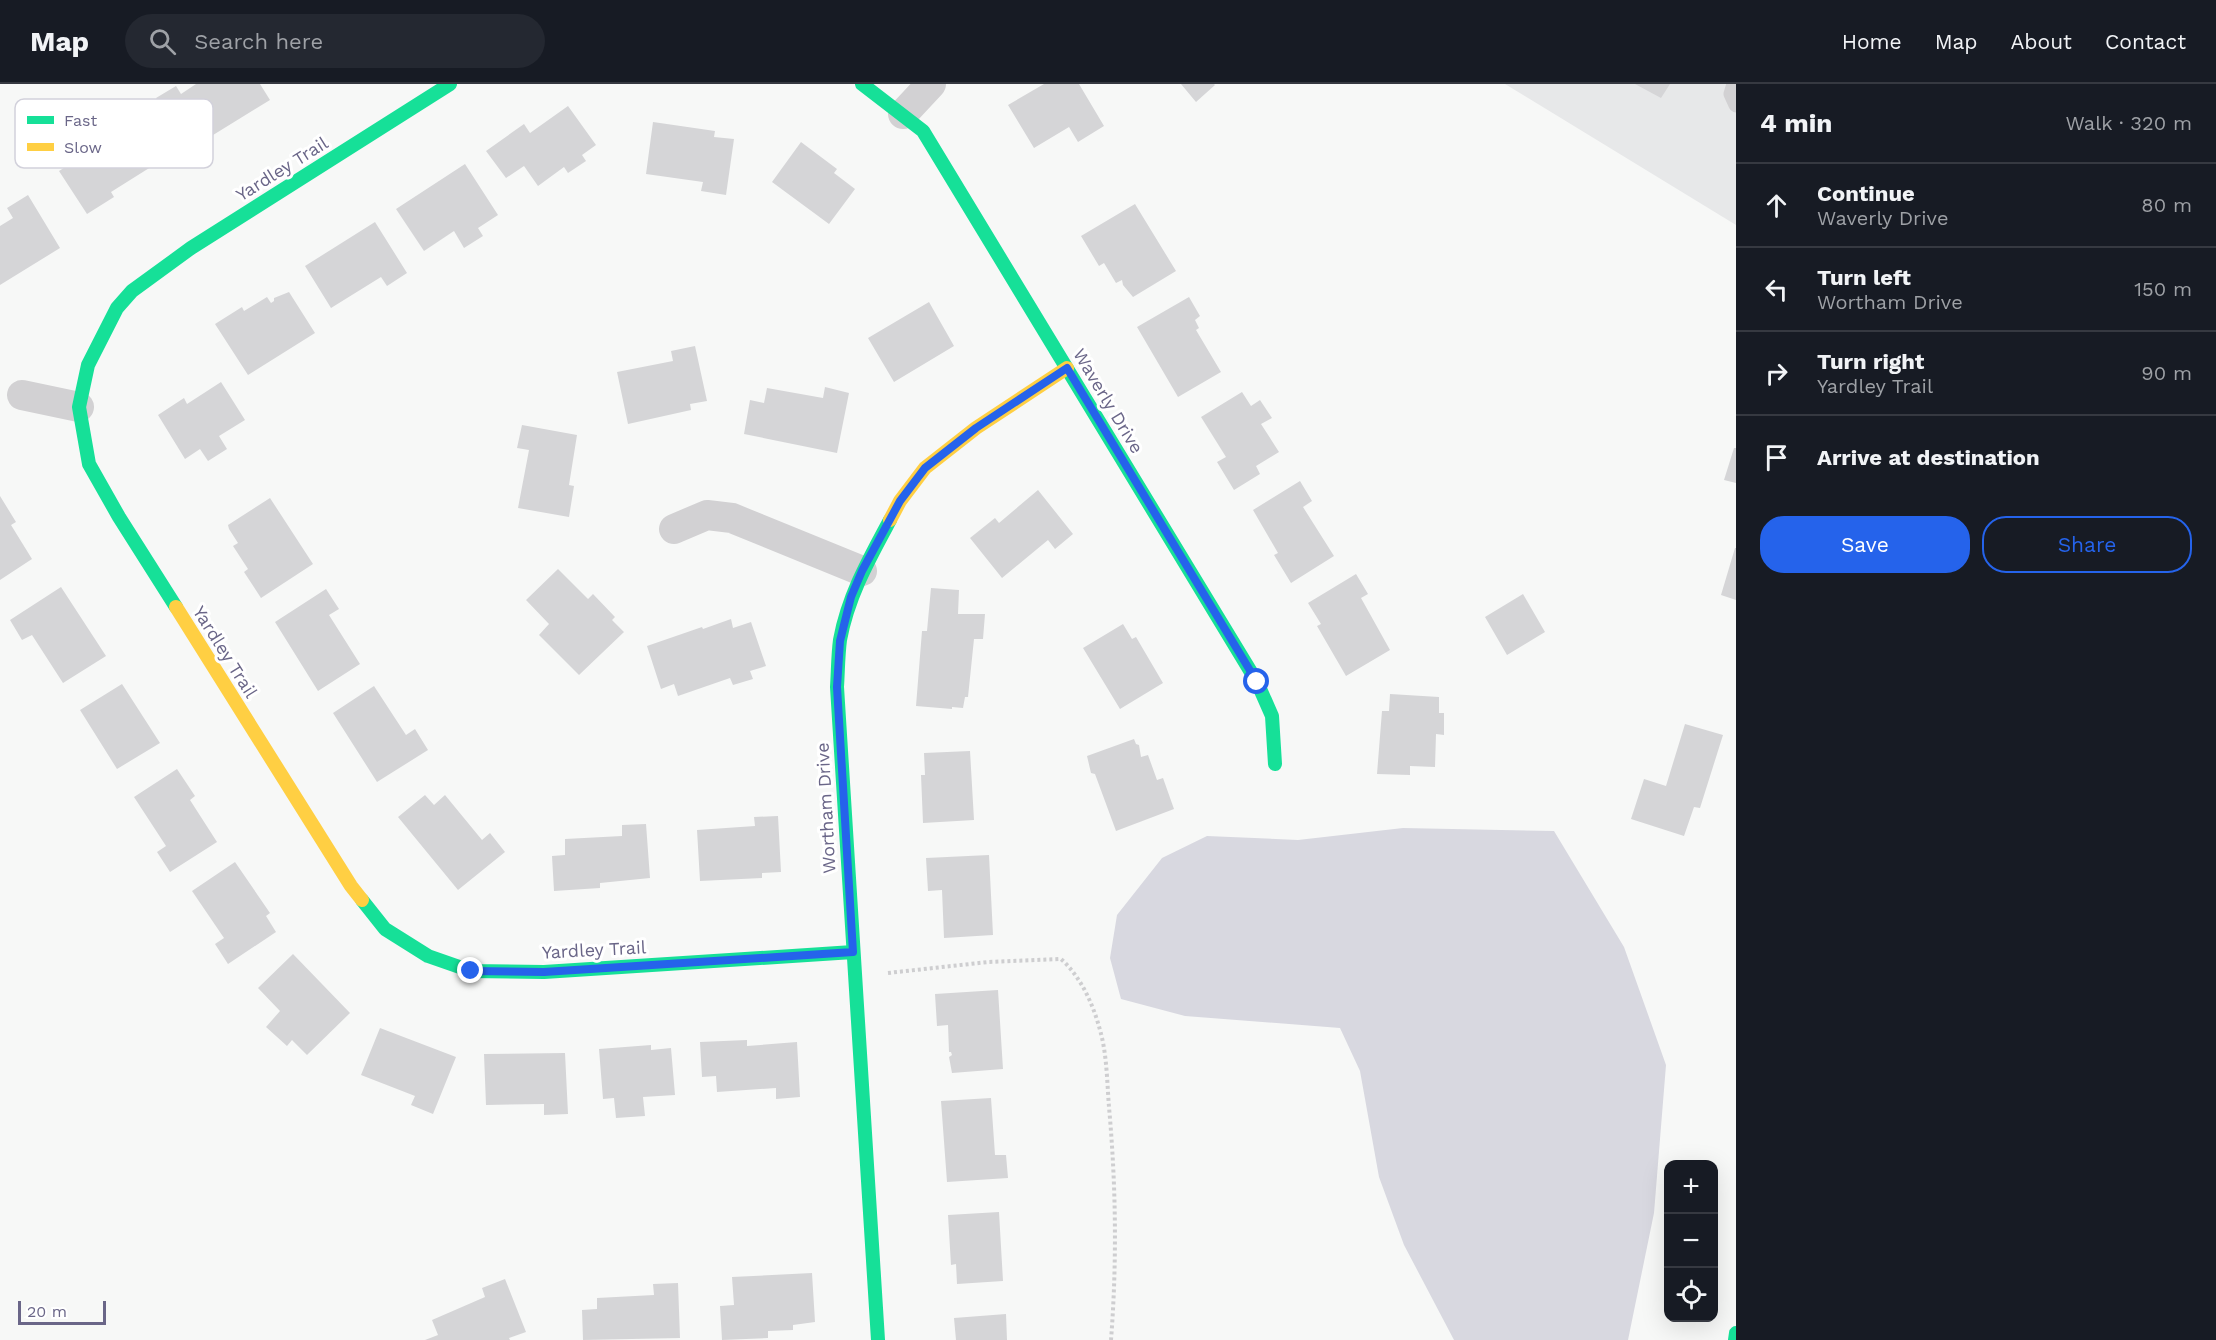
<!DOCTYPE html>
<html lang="en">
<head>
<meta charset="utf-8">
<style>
  :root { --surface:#171b24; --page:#242831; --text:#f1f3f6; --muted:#9ea1a6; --line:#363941; --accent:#2563eb }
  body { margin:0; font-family:"Work Sans",sans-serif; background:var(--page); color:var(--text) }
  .controls { position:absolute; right:18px; bottom:18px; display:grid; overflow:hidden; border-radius:12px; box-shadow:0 6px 24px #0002 }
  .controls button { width:54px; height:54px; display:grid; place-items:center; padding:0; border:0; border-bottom:2px solid var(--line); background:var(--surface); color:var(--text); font:30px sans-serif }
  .scale { position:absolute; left:18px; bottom:15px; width:88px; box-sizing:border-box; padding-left:6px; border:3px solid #6a6688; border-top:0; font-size:16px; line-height:21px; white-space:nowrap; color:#6a6688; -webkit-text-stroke:4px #fff; paint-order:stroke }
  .stop { position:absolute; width:18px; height:18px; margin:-14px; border:4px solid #2563eb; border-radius:50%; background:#fff }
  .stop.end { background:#2563eb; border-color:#fff; box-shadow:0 2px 6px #0008 }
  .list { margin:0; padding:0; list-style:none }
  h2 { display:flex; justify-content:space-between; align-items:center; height:78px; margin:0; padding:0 24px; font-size:26px }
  h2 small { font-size:20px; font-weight:400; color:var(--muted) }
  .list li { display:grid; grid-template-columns:39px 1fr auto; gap:18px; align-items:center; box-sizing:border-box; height:84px; padding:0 24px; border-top:2px solid var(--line) }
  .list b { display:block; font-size:22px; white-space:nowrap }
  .list p { margin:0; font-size:20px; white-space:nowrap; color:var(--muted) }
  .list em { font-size:20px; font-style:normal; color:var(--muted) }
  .actions { display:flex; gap:12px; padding:18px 24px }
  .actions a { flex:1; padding:14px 0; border:2px solid var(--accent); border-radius:24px; text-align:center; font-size:21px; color:var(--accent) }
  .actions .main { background:var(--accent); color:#fff }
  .icon { flex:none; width:33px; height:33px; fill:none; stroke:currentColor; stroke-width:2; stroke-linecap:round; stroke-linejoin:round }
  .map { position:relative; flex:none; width:1736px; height:1256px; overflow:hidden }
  header { display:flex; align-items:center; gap:36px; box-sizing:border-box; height:84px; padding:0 30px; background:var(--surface); border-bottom:2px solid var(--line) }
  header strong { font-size:28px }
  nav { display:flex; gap:33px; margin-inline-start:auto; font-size:21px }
  .search { width:420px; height:54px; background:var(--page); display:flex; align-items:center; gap:15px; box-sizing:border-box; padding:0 21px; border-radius:33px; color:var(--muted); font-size:22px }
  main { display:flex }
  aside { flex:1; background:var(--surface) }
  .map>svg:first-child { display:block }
</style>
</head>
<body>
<header>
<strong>Map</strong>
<div class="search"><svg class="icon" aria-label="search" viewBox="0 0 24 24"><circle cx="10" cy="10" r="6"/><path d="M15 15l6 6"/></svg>Search here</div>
<nav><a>Home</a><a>Map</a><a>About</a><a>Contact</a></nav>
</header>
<main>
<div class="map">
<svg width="1736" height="1256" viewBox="0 0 1736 1256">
  <rect width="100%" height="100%" fill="#f7f8f7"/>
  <path fill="#e7e8e9" d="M1505 0H1736V141Z"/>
  <path fill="#d8d8e0" d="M1403 744 1554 747 1624 863 1666 981 1654 1129 1628 1256H1454L1404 1161 1379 1093 1360 987 1340 944 1185 932 1121 915 1110 874 1117 831 1162 774 1207 752 1298 756Z"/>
  <path fill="#d5d5d7" d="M196 0H260L270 16 205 56 202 52 186 62 156 14 176 2 181 10Z
    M1044 0H1079L1104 42 1078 58 1069 43 1034 64 1008 21Z
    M1181 0H1214L1215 1 1196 18Z
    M1635 0H1670L1661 14Z
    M568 22 596 61 582 71 586 77 568 89 564 83 538 102 524 82 506 94 486 67 524 40 530 49Z
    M123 33 154 81 111 108 114 113 87 130 59 87 108 56 103 47Z
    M653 38 715 47 714 53 734 55 726 111 701 107 703 98 646 90Z
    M801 58 837 85 834 89 855 105 829 140 772 98Z
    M465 80 498 131 478 144 483 152 464 164 454 147 424 167 396 125Z
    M28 111 60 164 0 201V142L13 134 7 124Z
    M1135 120 1176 187 1133 213 1123 201 1122 196 1116 199 1104 179 1099 182 1081 152Z
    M375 138 407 189 387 202 381 193 331 224 305 182Z
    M289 208 315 249 248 291 215 240 242 223 244 227 267 213 271 219 274 217V214Z
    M1189 213 1200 232 1195 236 1199 244 1196 246 1221 288 1178 313 1137 243Z
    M929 218 954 262 894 298 868 254Z
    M695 262 707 317 690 320 691 326 628 340 617 288 673 277 671 267Z
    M221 298 245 336 219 352 227 365 208 377 200 365 185 375 158 331 184 314 187 320Z
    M825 303 849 309 837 369 744 350 750 316 764 319 767 304 823 314Z
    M1242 308 1251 322 1260 316 1272 334 1261 340 1279 368 1256 382 1260 390 1234 406 1217 378 1226 373 1201 333Z
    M522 341 577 351 569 401 574 402 569 433 518 424 529 366 517 364Z
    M1734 364H1736V399L1724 396Z
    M1300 397 1312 417 1303 423 1334 472 1291 499 1274 471 1278 469 1253 426Z
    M1038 406 1073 450 1055 465 1048 456 1002 494 970 454 995 434 999 439Z
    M0 412 16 438 11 441 32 475 0 496Z
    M270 414 313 480 261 514 244 488 248 485 233 462 238 459 229 445 228 441Z
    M1735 464H1736V516L1721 511Z
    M558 485 588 515 593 510 615 533 612 536 624 548 579 591 539 551 549 540 526 516Z
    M1356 490 1368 510 1361 514 1390 566 1346 592 1317 542 1321 540 1308 519Z
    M61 503 106 572 63 599 32 551 22 556 10 536Z
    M931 504 959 506 958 530H985L983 555H974L968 613H965L963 624 952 623V625L916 622 922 547H927Z
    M326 505 339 525 329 531 360 580 318 607 275 538Z
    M1523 510 1545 548 1507 571 1485 533Z
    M731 535 733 544 751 538 766 582 750 587 753 595 733 601 730 594 678 612 674 600 661 605 647 562 702 543 703 545Z
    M1123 540 1132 555 1136 553 1163 599 1120 625 1083 564Z
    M122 600 160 659 117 685 80 626Z
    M374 602 406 651 415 645 428 666 377 698 333 629Z
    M1390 610 1439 613V629H1444V651L1436 650 1435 683 1410 682V691L1377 690 1382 627H1389Z
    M1685 640 1723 651 1700 724 1694 723 1684 752 1631 735 1644 695 1666 702Z
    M1134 655 1136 660 1139 661 1141 673 1148 671 1157 696 1163 694 1174 725 1116 747 1095 690 1091 689 1087 672Z
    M970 667 974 736 923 739 921 691H925L924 669Z
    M177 685 195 712 190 716 217 758 170 788 157 768 166 762 134 713Z
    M425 711 434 721 445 711 482 756 490 749 505 768 458 806 398 733Z
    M778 732 781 788 762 789V794L700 797 697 746 755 742 754 733Z
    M646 740 650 794 600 799V804L554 807 552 772 565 771V755L622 752V741Z
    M989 771 993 851 944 854 942 806 928 807 926 774Z
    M235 778 270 829 266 832 276 848 228 880 215 860 224 854 192 807Z
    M293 870 350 929 307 971 292 956 287 962 266 943 280 927 258 904Z
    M998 906 1003 985 952 989 949 973 952 971 951 968H949L948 941 937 942 935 910Z
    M380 944 456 973 433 1030 411 1021 415 1012 361 991Z
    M747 956V962L797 958 800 1013 776 1015V1004L717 1008 716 992 702 993 700 958Z
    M651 961V966L671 964 675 1011 643 1013 645 1032 616 1034 614 1014 603 1015 599 965Z
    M565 969 568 1030 544 1031V1020L486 1021 484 970Z
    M991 1014 995 1071H1006L1008 1094 947 1098 941 1017Z
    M999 1128 1003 1197 957 1200 956 1180 951 1181 948 1131Z
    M812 1189 815 1238 793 1241V1246L768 1247V1254L722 1256 720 1222 734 1221 732 1193Z
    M505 1195 526 1248 509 1254 510 1256H425L438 1251 432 1236 485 1213 482 1204Z
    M678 1199 680 1254 583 1256 582 1226 597 1225V1214L654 1211 653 1200Z
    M1006 1230 1007 1256H956L954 1234Z"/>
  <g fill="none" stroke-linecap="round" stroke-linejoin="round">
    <path stroke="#ceced0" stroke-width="4" stroke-dasharray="3 3" stroke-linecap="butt" d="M888 889 988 878 1061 875C1081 893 1093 920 1100 946 1107 970 1107 998 1109 1023 1116 1101 1117 1178 1111 1256"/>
    <path stroke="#d2d1d3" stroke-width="15" d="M1734 0 1731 10 1736 21"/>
    <path stroke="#d2d1d3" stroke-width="30" d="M903 30 931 0
      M22 311 79 323
      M674 445 707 431 732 434 862 487"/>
    <path stroke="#16e098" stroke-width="14" d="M862 0 923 47 1257 598 1272 632 1275 680
      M176 523 119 433 89 380 79 323 88 281 117 224 132 207 191 164 450 0
      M362 816 385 845 428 872 471 887 544 888 853 868
      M878 1256 837 603C838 588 838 571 840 556 848 512 869 475 890 436
      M1735 1256 1736 1249"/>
    <path stroke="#ffcf43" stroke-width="14" d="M890 436 900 417 925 384 976 344 1067 284
      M176 523 351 802 362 816"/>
  </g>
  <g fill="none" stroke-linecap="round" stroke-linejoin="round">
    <path stroke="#2563eb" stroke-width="8" d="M471 887 544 888 853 868 837 603 840 557 851 513 862 487 900 417 925 384 976 344 1067 284 1257 598"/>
  </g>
  <g text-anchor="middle" stroke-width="6" stroke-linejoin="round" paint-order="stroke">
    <g font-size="18" fill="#6a6688" stroke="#fff">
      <text transform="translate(282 85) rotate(-32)" y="6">Yardley Trail</text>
      <text transform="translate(1108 317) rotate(59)" y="6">Waverly Drive</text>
      <text transform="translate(225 568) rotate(58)" y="6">Yardley Trail</text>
      <text transform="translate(826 724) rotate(-93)" y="6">Wortham Drive</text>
      <text transform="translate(594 866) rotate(-3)" y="6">Yardley Trail</text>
    </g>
  </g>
  <rect x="15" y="15" width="198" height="69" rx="9" fill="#fff" stroke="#d2d1db" stroke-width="1.5"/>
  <rect x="27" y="32" width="27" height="8" fill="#16e098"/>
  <rect x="27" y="59" width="27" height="8" fill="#ffcf43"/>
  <g font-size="16" fill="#6a6688">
    <text x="64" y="42">Fast</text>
    <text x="64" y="69">Slow</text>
  </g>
</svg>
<div class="controls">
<button>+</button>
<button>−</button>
<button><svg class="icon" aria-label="locate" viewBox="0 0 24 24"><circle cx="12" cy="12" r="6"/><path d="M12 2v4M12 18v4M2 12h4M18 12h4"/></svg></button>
</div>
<div class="scale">20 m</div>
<div class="stop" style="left:1257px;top:598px"></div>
<div class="stop end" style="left:471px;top:887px"></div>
</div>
<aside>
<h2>4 min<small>Walk · 320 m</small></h2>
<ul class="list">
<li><svg class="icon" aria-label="ahead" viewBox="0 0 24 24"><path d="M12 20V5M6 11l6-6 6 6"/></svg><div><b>Continue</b><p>Waverly Drive</p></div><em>80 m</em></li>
<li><svg class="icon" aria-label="left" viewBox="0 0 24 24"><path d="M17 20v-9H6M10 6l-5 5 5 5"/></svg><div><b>Turn left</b><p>Wortham Drive</p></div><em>150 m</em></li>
<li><svg class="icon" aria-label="right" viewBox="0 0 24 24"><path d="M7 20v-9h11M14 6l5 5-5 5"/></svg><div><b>Turn right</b><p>Yardley Trail</p></div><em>90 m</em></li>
<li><svg class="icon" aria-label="arrive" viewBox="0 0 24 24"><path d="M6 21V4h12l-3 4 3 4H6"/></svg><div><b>Arrive at destination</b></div></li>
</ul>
<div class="actions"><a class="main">Save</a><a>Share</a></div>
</aside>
</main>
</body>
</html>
